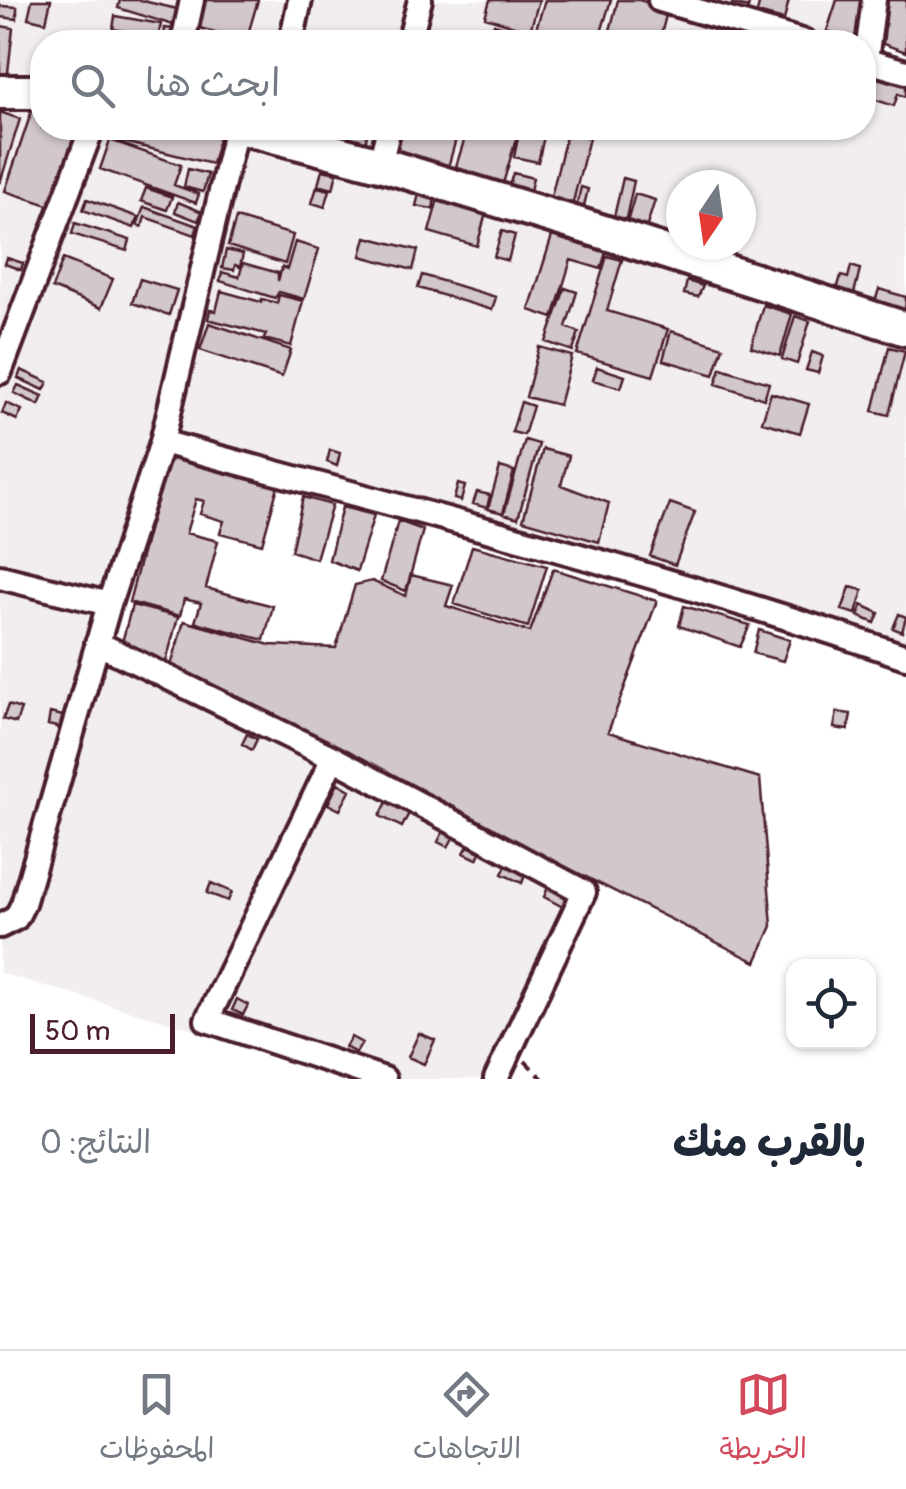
<!DOCTYPE html>
<html lang="ar">
<head>
<meta charset="utf-8">
<style>
  :root { --surface:#fff; --page:#f2f2f3; --text:#1f2937; --muted:#747a83; --line:#e0e1e3; --accent:#d1495b }
  body { margin:0; font-family:Pangolin,"Playpen Sans Arabic",sans-serif; background:var(--page); color:var(--text); direction:rtl }
  .controls { position:absolute; right:30px; bottom:30px; display:grid; overflow:hidden; border-radius:20px; box-shadow:0 2px 8px #0004 }
  .controls button { width:90px; height:90px; display:grid; place-items:center; padding:0; border:0; border-bottom:2px solid var(--line); background:var(--surface); color:var(--text); font:50px sans-serif }
  .compass { position:absolute; left:666px; top:170px; width:90px; height:90px; border-radius:50%; background:var(--surface); box-shadow:0 2px 8px #0004; rotate:193deg }
  .scale { position:absolute; left:30px; bottom:25px; width:145px; box-sizing:border-box; padding-left:10px; border:5px solid #4a1f2b; border-top:0; font-size:28px; line-height:35px; white-space:nowrap; color:#4a1f2b; -webkit-text-stroke:8px #fff; paint-order:stroke }
  .list { margin:0; padding:0; list-style:none }
  h2 { display:flex; justify-content:space-between; align-items:center; height:130px; margin:0; padding:0 40px; font-size:42px }
  h2 small { font-size:32px; font-weight:400; color:var(--muted) }
  .icon { flex:none; width:55px; height:55px; fill:none; stroke:currentColor; stroke-width:2; stroke-linecap:round; stroke-linejoin:round }
  .map { position:relative; flex:none; width:906px; height:1079px; overflow:hidden; direction:ltr }
  .search { position:absolute; background:var(--surface); box-shadow:0 2px 8px #0004; left:30px; right:30px; top:30px; height:110px; display:flex; align-items:center; gap:25px; box-sizing:border-box; padding:0 35px; border-radius:40px; color:var(--muted); font-size:38px }
  .sheet { height:270px; background:var(--surface) }
  nav { display:flex; justify-content:space-around; align-items:center; box-sizing:border-box; height:140px; border-top:2px solid var(--line); background:var(--surface); font-size:28px; color:var(--muted) }
  nav a { display:grid; justify-items:center; gap:5px }
  nav .on { color:var(--accent) }
  .map>svg:first-child { display:block }
</style>
</head>
<body>
<div class="map">
<svg width="906" height="1079" viewBox="0 0 906 1079">
  <rect width="100%" height="100%" fill="#fff"/>
  <filter id="ink" filterUnits="userSpaceOnUse"><feTurbulence type="fractalNoise" baseFrequency=".01" numOctaves="2"/><feDisplacementMap in="SourceGraphic" scale="20" xChannelSelector="R" yChannelSelector="G"/><feConvolveMatrix kernelMatrix="1 2 1 2 8 2 1 2 1" color-interpolation-filters="sRGB"/></filter>
  <g filter="url(#ink)">
    <path fill="#f2eeef" fill-rule="evenodd" d="M0 0H874L866 60 906 72V653L162 443 98 643 584 892 497 1079H365L0 973ZM42 42H864V128H42ZM681 185H741V245H681Z"/>
    <path fill="#d2c7cb" stroke="#4a1f2b" stroke-width="2.5" d="M32 0H51L46 22 28 18Z
      M120 0H139L177 9 173 25 118 8Z
      M203 0H258L246 41 196 27Z
      M490 0H539L530 31 485 17Z
      M545 0H611L598 42H572L535 32Z
      M618 0H639L668 8 659 42H607Z
      M733 0H750L748 8 732 4Z
      M760 0H789L784 20 757 13Z
      M837 0H866L861 42 827 31Z
      M888 0H906V52L883 44Z
      M0 6 17 7V19L0 17Z
      M115 16 161 24 158 37 113 29Z
      M494 24 541 38 539 42H488Z
      M0 26 13 28 7 81 0 80Z
      M165 28 174 29 171 42H163Z
      M869 71 906 83V97L898 94 894 106 864 96Z
      M32 110 42 114V128H77L51 206 5 191Z
      M0 112 20 119 0 183Z
      M115 128H197L220 133 212 164 112 139Z
      M330 128H369L364 147 328 138Z
      M402 128H459L447 171 394 156Z
      M468 128 519 129 502 187 454 173Z
      M520 128H546L538 162 514 157Z
      M567 132 589 138 572 206 550 201Z
      M110 140 181 165 174 185 199 194 196 203 100 169Z
      M188 169 208 174 203 192 184 187Z
      M322 170 337 173 333 189 318 185Z
      M513 173 533 178 529 195 508 189Z
      M623 178 634 181 625 223 613 221Z
      M317 187 330 190 325 207 312 203Z
      M581 187 588 189 583 210 576 208Z
      M146 188 172 197 167 210 141 201Z
      M419 194 435 198 433 209 416 206Z
      M635 194 655 200 645 232 626 226Z
      M87 199 138 217 134 228 83 210Z
      M438 199 486 213 477 246 429 232Z
      M178 202 202 212 198 221 175 212Z
      M144 207 198 226 195 235 145 217 142 227 137 225Z
      M236 218 293 235 285 264 228 246Z
      M75 223 130 240 127 251 72 234Z
      M502 231 515 235 508 261 494 257Z
      M552 236 606 252 601 269 571 260 553 318 529 310Z
      M366 237 418 250 413 270 361 256Z
      M295 242 319 249 304 299 279 292 275 298 220 281 222 272 239 277 243 263 278 273V281L282 267 287 269Z
      M226 250 243 254 240 267 235 265 234 270 222 268Z
      M607 256 622 260 607 311 668 329 653 376 577 354Z
      M7 258 23 263 21 270 5 264Z
      M63 259 113 279 101 308 52 288Z
      M851 266 860 269 853 298 836 293 841 276 848 278Z
      M422 275 496 297 492 310 418 288Z
      M140 279 177 290 169 315 132 303Z
      M687 281 703 286 698 297 684 294Z
      M565 288 577 292 566 327 579 332 573 351 546 342Z
      M879 289 906 297 905 314 874 305Z
      M221 291 261 302 262 299 277 303 279 295 303 301 291 346 264 339 266 334 208 319 210 310 216 311Z
      M763 305 792 314 780 356 751 347Z
      M795 316 810 321 797 364 782 359Z
      M209 323 291 350 282 377 200 350Z
      M671 331 723 347 714 375 663 360Z
      M539 347 572 356 559 405 526 397Z
      M889 347 905 351 889 415 873 411Z
      M812 352 823 356 818 373 806 370Z
      M597 367 625 376 621 388 593 380Z
      M721 368 769 383 764 399 716 384Z
      M21 370 48 382 44 390 18 378Z
      M18 385 43 396 39 405 14 393Z
      M771 393 809 404 800 433 762 422Z
      M521 402 533 406 524 435 512 432Z
      M6 403 22 410 17 420 2 413Z
      M525 440 539 444 518 518 504 514Z
      M543 449 569 456 561 485 609 503 599 542 523 520Z
      M330 450 340 453 337 466 327 462Z
      M168 456 278 486 262 544 220 533 224 521 200 514 204 501 196 499 186 533 218 541 206 588 273 606 264 640 195 622 201 603 184 599 180 616 129 602Z
      M500 467 514 471 503 513 488 509Z
      M458 484 465 486 461 501 454 499Z
      M477 492 490 495 487 508 473 504Z
      M303 497 332 505 316 559 291 551Z
      M670 503 695 512 675 565 650 556Z
      M342 507 374 515 357 571 329 560Z
      M398 521 423 530 406 591 381 581Z
      M472 546 547 566 528 627 454 604Z
      M553 569 657 601 608 732 760 778 772 926 756 962 170 669 184 621 270 645 336 648 355 585 372 581 406 596 411 575 453 585 446 606 530 632Z
      M850 587 863 590 856 614 842 610Z
      M132 605 178 617 166 662 120 650Z
      M862 605 879 613 875 623 858 616Z
      M684 606 750 625 740 647 679 626Z
      M899 614 906 617 902 632 893 628Z
      M759 630 790 640 783 661 753 653Z
      M8 705 21 709 16 723 3 719Z
      M837 712 851 714 848 730 834 728Z
      M50 713 63 716 61 728 48 725Z
      M247 734 257 739 252 750 242 744Z
      M338 783 350 790 340 810 328 804Z
      M387 802 409 813 402 827 380 816Z
      M443 832 453 838 448 847 438 842Z
      M468 846 480 852 477 859 464 853Z
      M507 864 526 873 522 883 502 874Z
      M211 883 232 892 228 901 207 893Z
      M549 885 571 896 565 908 544 897Z
      M237 999 248 1005 243 1015 232 1010Z
      M419 1033 435 1040 424 1064 408 1057Z
      M351 1037 362 1043 356 1053 345 1047Z"/>
    <g fill="none" stroke-linecap="round" stroke-linejoin="round">
      <defs>
        <path id="street" d="M660 0 805 42
          M183 42 192 0
          M291 42 300 0
          M409 42 420 0
          M864 60 906 72
          M866 60 874 0
          M380 164 389 128
          M0 372 92 128
          M162 442C411 510 662 573 906 657
          M0 577 109 604
          M97 643 333 758 584 892 496 1079
          M333 758 207 1020 384 1079
          M0 926 16 918 23 904 109 604 162 442 236 128"/>
        <path id="secondary" d="M0 92H42
          M243 128 380 164 600 231 906 329"/>
      </defs>
      <use href="#street" stroke="#4a1f2b" stroke-width="30"/>
      <use href="#secondary" stroke="#4a1f2b" stroke-width="40"/>
      <path stroke="#4a1f2b" stroke-width="4" stroke-dasharray="10 8" stroke-linecap="butt" d="M525 1061 543 1079"/>
      <use href="#street" stroke="#fff" stroke-width="22"/>
      <use href="#secondary" stroke="#fff" stroke-width="32"/>
    </g>
  </g>
</svg>
<div class="controls">
<button><svg class="icon" aria-label="locate" viewBox="0 0 24 24"><circle cx="12" cy="12" r="6"/><path d="M12 2v4M12 18v4M2 12h4M18 12h4"/></svg></button>
</div>
<svg class="compass" viewBox="-18 -18 36 36"><path d="M0-13l5 13h-10z" fill="#e53935"/><path d="M0 13l5-13h-10z" fill="#747a83"/></svg>
<div class="scale">50 m</div>
<div class="search"><svg class="icon" aria-label="search" viewBox="0 0 24 24"><circle cx="10" cy="10" r="6"/><path d="M15 15l6 6"/></svg>ابحث هنا</div>
</div>
<section class="sheet">
<h2>بالقرب منك<small>النتائج: 0</small></h2>
<ul class="list">
</ul>
</section>
<nav>
<a class="on"><svg class="icon" aria-label="map" viewBox="0 0 24 24"><path d="M3 6l6-2 6 2 6-2v14l-6 2-6-2-6 2zM9 4v14M15 6v14"/></svg>الخريطة</a>
<a><svg class="icon" aria-label="directions" viewBox="0 0 24 24"><path d="M12 3l9 9-9 9-9-9zM9 14v-3h6M13 9l2 2-2 2"/></svg>الاتجاهات</a>
<a><svg class="icon" aria-label="saved" viewBox="0 0 24 24"><path d="M7 4h10v16l-5-4-5 4z"/></svg>المحفوظات</a>
</nav>
</body>
</html>
